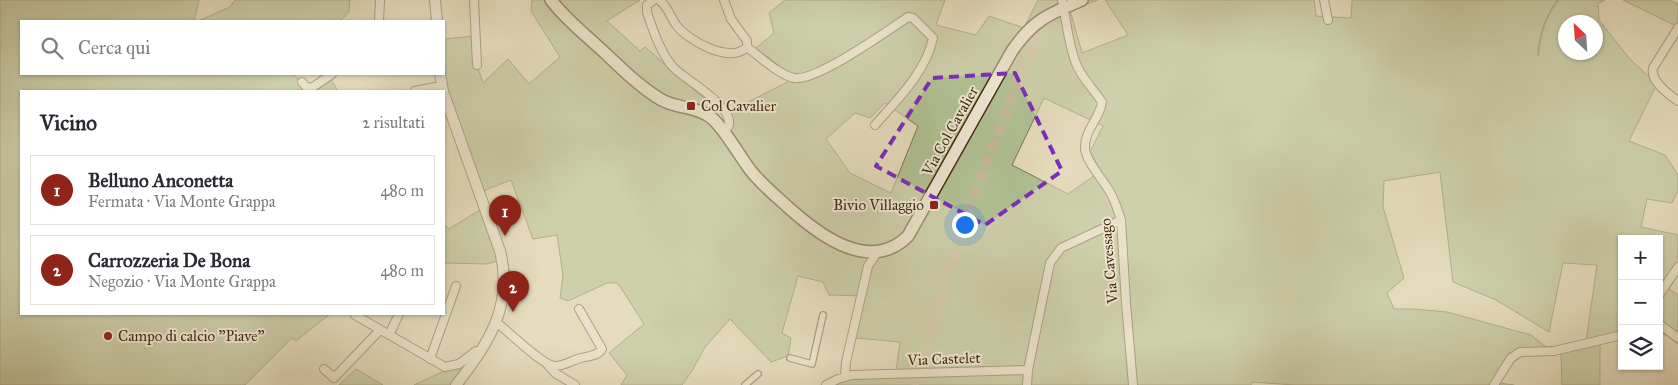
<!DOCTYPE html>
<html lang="it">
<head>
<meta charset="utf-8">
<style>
  :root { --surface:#fff; --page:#f7f7f7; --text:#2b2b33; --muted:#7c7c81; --line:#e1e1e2; --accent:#8f2418 }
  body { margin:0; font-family:"IM FELL Great Primer",serif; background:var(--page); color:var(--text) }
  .controls { position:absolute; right:15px; bottom:15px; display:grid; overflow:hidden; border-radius:0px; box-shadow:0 1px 4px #0004 }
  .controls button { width:45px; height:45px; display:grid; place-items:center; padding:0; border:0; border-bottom:1px solid var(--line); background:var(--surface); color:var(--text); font:25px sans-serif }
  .compass { position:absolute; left:1558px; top:15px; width:45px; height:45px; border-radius:50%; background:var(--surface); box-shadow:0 1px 4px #0004; rotate:335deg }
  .you { position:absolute; left:964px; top:224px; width:18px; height:18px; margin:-12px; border:4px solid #fff; border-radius:50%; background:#1a73e8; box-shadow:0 0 0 8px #1a73e833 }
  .badge { display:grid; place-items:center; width:32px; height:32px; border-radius:50%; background:var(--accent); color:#fff; font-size:16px; font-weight:700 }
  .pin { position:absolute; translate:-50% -41px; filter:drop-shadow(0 1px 2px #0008) }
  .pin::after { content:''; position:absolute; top:26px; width:18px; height:15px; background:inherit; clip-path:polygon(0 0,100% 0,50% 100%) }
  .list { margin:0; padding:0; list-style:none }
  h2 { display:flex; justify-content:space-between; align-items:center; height:65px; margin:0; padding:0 20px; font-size:21px }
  h2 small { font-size:16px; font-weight:400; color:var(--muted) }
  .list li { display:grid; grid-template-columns:32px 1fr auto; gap:15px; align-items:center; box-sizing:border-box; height:70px; margin:0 10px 10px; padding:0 10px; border:1px solid var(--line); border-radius:0px }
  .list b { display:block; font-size:19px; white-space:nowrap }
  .list p { margin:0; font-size:16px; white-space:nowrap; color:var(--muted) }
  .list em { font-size:16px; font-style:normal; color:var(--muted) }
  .icon { flex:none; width:28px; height:28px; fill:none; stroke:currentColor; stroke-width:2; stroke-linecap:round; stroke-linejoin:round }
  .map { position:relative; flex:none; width:1678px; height:385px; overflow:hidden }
  .search { position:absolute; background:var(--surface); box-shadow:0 1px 4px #0004; left:20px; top:20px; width:425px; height:55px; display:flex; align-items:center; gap:12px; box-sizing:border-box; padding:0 18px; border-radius:0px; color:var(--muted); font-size:19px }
  .panel { position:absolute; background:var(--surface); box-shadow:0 1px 4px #0004; left:20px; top:90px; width:425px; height:225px; border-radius:0px }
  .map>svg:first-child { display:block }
</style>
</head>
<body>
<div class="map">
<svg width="1678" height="385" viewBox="0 0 1678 385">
  <rect width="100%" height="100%" fill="#e5dcbd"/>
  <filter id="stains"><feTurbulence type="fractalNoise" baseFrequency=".004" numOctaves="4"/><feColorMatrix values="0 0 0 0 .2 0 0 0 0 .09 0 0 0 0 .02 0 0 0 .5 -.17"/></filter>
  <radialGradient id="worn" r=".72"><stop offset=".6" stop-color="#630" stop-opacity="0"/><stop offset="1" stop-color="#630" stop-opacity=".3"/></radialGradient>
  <path fill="#b0c194" stroke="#7a7651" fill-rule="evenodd" d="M0 0H199L194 21H21V74H293L308 88 329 76 338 91H21V314H330L296 341 292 338 245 385H0Z
    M235 0H350L349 12 340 21H198L230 7Z
    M532 0H640L607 21 640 51 645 47 707 101 696 105 724 137 723 115 795 78 756 48 774 33 769 13 785 0H945L936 25 976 35 989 16 1024 28 1038 0H1098L1070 10 1082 53 1128 35 1105 0H1314L1316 16 1351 18 1352 0H1605L1598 3 1599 20 1629 58 1657 84 1629 141 1665 155 1678 175V191L1672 203 1647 199 1641 227 1678 235V265L1664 286 1678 295V344L1666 335 1659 333V239H1622V336L1600 339V385H1562L1561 352 1527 350 1511 353 1500 383 1514 385H1500L1499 384 1498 385H1294L1252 382 1251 385H834L846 379 895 378 900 342 855 338 865 296 829 295 823 282 798 276 782 333 791 338 788 356 771 362 730 319 705 347 692 371 682 385H621L627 375 609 353 644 324 621 288 617 283H607L568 301 560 298 563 275 557 235 533 239 511 180 478 193 446 109 444 39 475 36 477 65 483 83 508 59 529 84 560 57 531 11ZM1566 22H1596V52H1566ZM1044 98 1103 126 1090 152 1101 171 1068 194 1012 165ZM885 103 918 126 891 193 850 173 826 139 855 113 870 118ZM1440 172 1453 282 1496 300 1549 332 1563 263 1597 265 1586 341 1550 350 1531 335 1447 312 1414 309H1394L1387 293 1404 278 1383 207 1384 181Z
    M1623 0H1669L1678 4V27Z
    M483 208 501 260 486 264 444 263V225L449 229Z
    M459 364 465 374 464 385H414Z
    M356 369 383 385H339Z"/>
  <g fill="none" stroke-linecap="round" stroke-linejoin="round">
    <path stroke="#75826e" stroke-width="2" d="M1538 55C1540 34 1545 17 1558 0"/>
    <path stroke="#c5b99a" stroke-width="11" stroke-dasharray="11 5.5" stroke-linecap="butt" d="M913 385 969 209 1024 66 1056 0"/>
    <defs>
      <path id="pedestrian" d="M790 358 812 364 823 315
        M745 385 758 374"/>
      <path id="minor" d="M474 0 477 65
        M654 0 647 5V12C652 28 662 55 673 67 684 80 747 112 724 132
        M659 0C668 6 670 17 677 26 689 41 730 64 747 47V41L731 19 724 0
        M1062 0C1067 22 1068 45 1077 66 1083 79 1094 90 1102 102 1100 118 1084 131 1085 148 1085 160 1103 180 1110 192 1115 201 1118 210 1121 220L1126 303 1133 385
        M1324 0 1328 20
        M379 21 380 0
        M1678 28 1653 68C1650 81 1668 94 1678 101
        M747 47C759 56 779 75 794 78 816 82 887 31 908 17L913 18 933 38C926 72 897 100 875 125
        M302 82 307 88 313 87 332 74
        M415 91 441 86
        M1659 295 1678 267
        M355 315 445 367 459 364 476 351 481 352
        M496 322C508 331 543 366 555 366 564 366 573 360 581 358 589 356 598 356 602 349L579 309
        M1659 324 1678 338
        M389 335 399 314
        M430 359 456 286
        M547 364 555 373 575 385
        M324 369 334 378 380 330
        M845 376 846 362 868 266 878 251
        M826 385 838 379 852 375 1028 370
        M1027 385 1028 370 1050 263 1061 248 1121 220
        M1494 385 1511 358 1520 352 1554 351 1622 335"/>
      <path id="tertiary" d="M435 0 437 21
        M440 74 443 91
        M444 94 500 251C514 305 488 345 456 385"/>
      <path id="secondary" d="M551 0C566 20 587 36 605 53 622 69 640 87 660 99 676 109 698 106 713 119 728 134 738 154 751 171 762 185 776 196 789 208 819 235 870 274 908 236L1012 51C1033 20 1049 14 1082 0"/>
    </defs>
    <use href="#pedestrian" stroke="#6c583a" stroke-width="8"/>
    <use href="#minor" stroke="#6c583a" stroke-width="10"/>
    <use href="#tertiary" stroke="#6c583a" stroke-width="12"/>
    <use href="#secondary" stroke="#442c0e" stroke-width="14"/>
    <use href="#pedestrian" stroke="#eee8d4" stroke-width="5.5"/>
    <use href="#minor" stroke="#eee8d4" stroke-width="8"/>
    <use href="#tertiary" stroke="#eee8d4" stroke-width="10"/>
    <use href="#secondary" stroke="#eee8d4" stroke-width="11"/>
  </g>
  <path d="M0 0H1678V385H0ZM1015 73 1062 171 985 225 876 166 932 78Z" fill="#e5dcbd" fill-opacity=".55" fill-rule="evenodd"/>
  <path fill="none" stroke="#7b2cbf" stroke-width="4" stroke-dasharray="10 6" stroke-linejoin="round" d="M1015 73 1062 171 985 225 876 166 932 78Z"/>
  <g fill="#8f2418" stroke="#eee8d4" stroke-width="2">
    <rect x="686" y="101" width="10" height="10" rx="2.5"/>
    <rect x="929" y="200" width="10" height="10" rx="2.5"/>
    <circle cx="108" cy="336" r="5"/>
  </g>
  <g text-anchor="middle" stroke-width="4" stroke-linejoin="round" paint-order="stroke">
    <g font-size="15" fill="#442c0e" stroke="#eee8d4" text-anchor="start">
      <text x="701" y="111">Col Cavalier</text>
      <text x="924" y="210" text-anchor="end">Bivio Villaggio</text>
      <text x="118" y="341">Campo di calcio "Piave"</text>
    </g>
    <g font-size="15" fill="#442c0e" stroke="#eee8d4">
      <text transform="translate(950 131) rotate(-61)" y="5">Via Col Cavalier</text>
      <text transform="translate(1109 261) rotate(-95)" y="5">Via Cavessago</text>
      <text transform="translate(944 359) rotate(-2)" y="5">Via Castelet</text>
    </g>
  </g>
  <rect width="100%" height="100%" filter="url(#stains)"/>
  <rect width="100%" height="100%" fill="url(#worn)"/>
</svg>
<div class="controls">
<button>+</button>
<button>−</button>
<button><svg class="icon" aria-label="layers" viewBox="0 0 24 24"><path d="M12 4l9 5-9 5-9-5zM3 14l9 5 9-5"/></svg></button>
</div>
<svg class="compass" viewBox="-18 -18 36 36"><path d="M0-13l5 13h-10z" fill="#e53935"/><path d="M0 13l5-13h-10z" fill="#7c7c81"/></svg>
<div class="you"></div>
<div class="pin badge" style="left:505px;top:236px">1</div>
<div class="pin badge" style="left:513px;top:312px">2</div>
<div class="search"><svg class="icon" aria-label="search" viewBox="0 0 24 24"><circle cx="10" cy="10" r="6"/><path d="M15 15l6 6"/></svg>Cerca qui</div>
<section class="panel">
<h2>Vicino<small>2 risultati</small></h2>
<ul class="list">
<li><span class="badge">1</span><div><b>Belluno Anconetta</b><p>Fermata · Via Monte Grappa</p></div><em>480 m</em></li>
<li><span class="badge">2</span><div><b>Carrozzeria De Bona</b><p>Negozio · Via Monte Grappa</p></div><em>480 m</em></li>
</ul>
</section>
</div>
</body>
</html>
